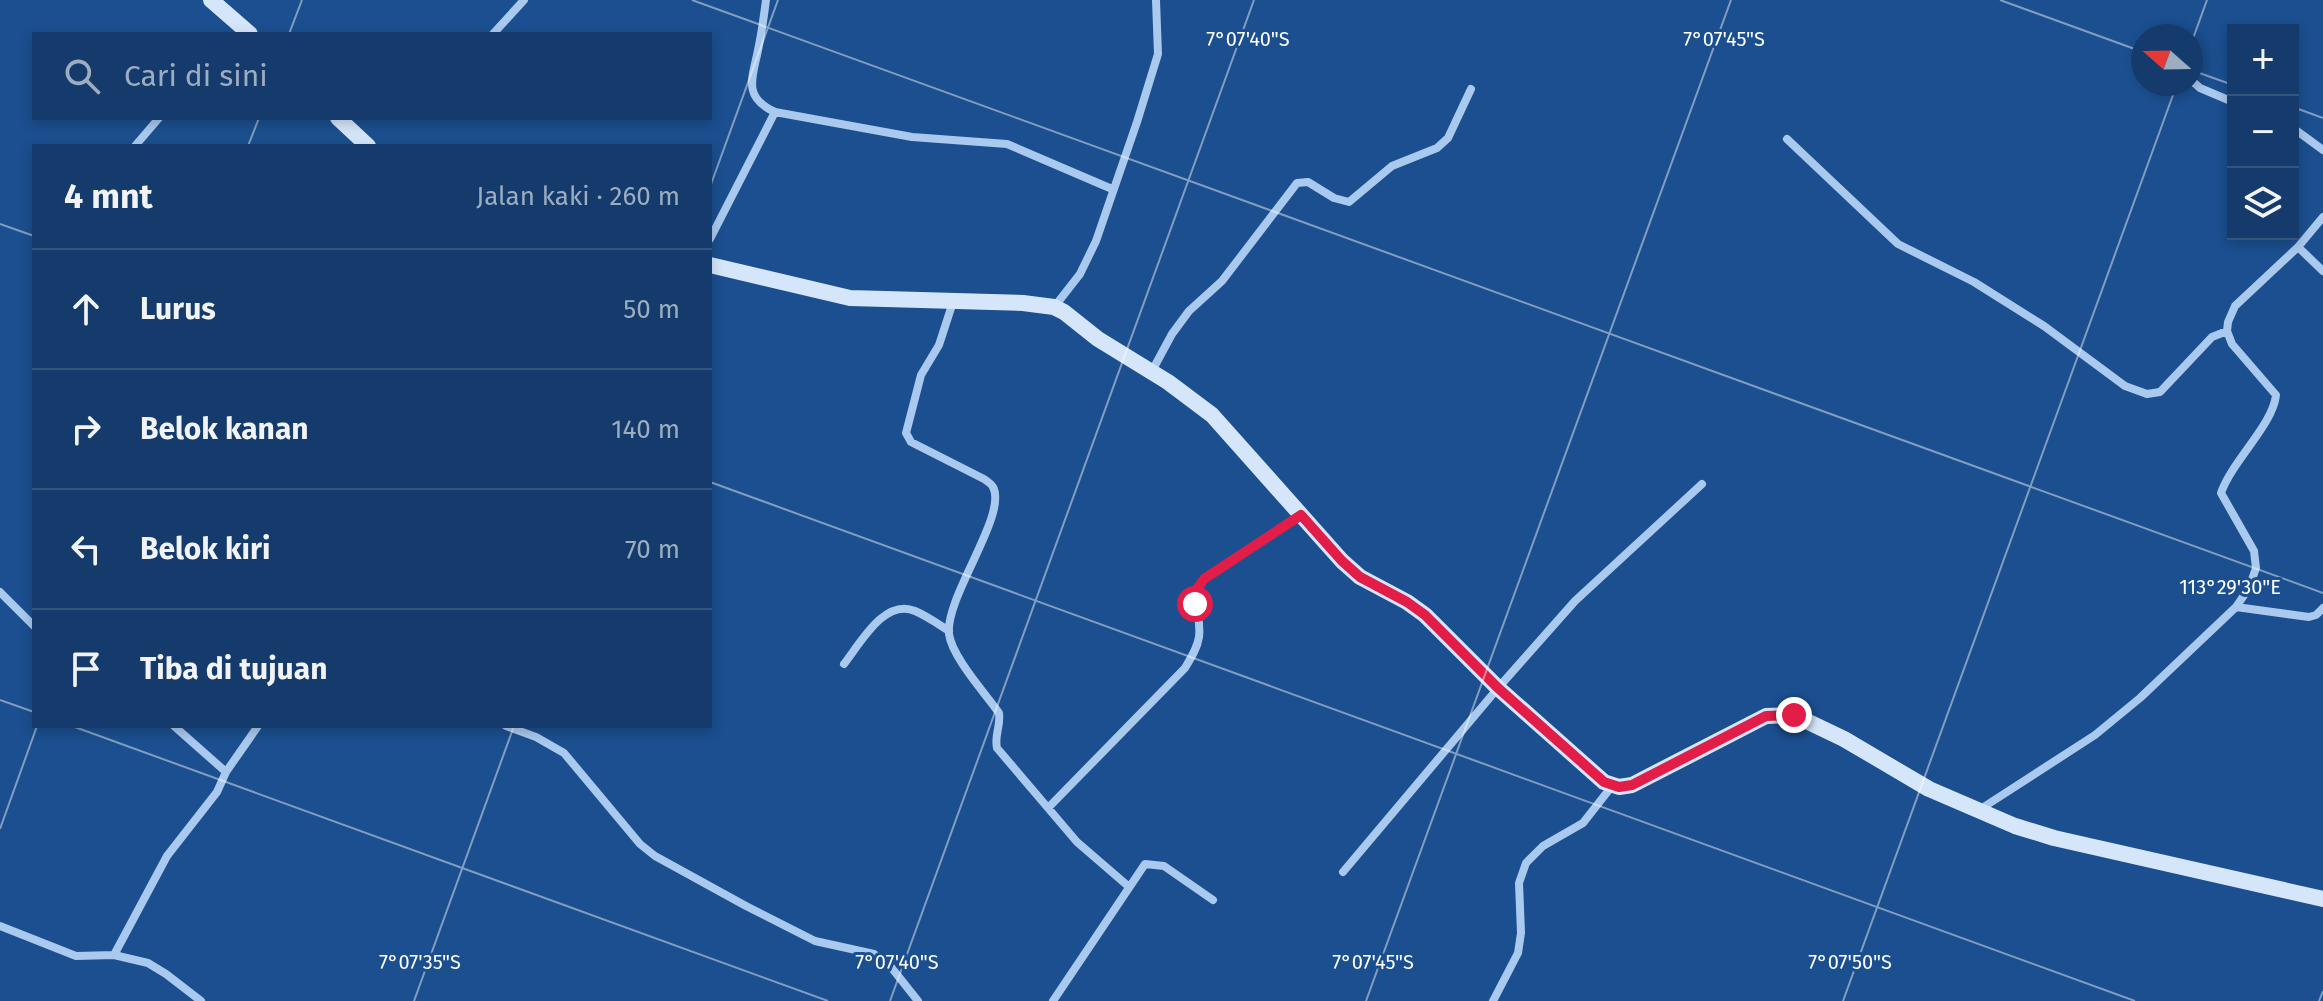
<!DOCTYPE html>
<html lang="id">
<head>
<meta charset="utf-8">
<style>
  :root { --surface:#143b6b; --page:#214673; --text:#f1f3f6; --muted:#9dadc1; --line:#33557e }
  body { margin:0; font-family:"Fira Sans",sans-serif; background:var(--page); color:var(--text) }
  .controls { position:absolute; right:24px; top:24px; display:grid; overflow:hidden; border-radius:0px; box-shadow:0 4px 12px #0003 }
  .controls button { width:72px; height:72px; display:grid; place-items:center; padding:0; border:0; border-bottom:2px solid var(--line); background:var(--surface); color:var(--text); font:40px sans-serif }
  .compass { position:absolute; left:2131px; top:24px; width:72px; height:72px; border-radius:50%; background:var(--surface); box-shadow:0 4px 12px #0003; rotate:290deg }
  .stop { position:absolute; width:24px; height:24px; margin:-18px; border:6px solid #e11d48; border-radius:50%; background:#fff }
  .stop.end { background:#e11d48; border-color:#fff; box-shadow:0 2px 8px #0008 }
  .list { margin:0; padding:0; list-style:none }
  h2 { display:flex; justify-content:space-between; align-items:center; height:104px; margin:0; padding:0 32px; font-size:34px }
  h2 small { font-size:26px; font-weight:400; color:var(--muted) }
  .list li { display:grid; grid-template-columns:52px 1fr auto; gap:24px; align-items:center; box-sizing:border-box; height:120px; padding:0 32px; border-top:2px solid var(--line) }
  .list b { display:block; font-size:30px; white-space:nowrap }
  .list em { font-size:26px; font-style:normal; color:var(--muted) }
  .icon { flex:none; width:44px; height:44px; fill:none; stroke:currentColor; stroke-width:2; stroke-linecap:round; stroke-linejoin:round }
  .map { position:relative; flex:none; width:2323px; height:1001px; overflow:hidden }
  .search { position:absolute; background:var(--surface); box-shadow:0 4px 12px #0003; left:32px; top:32px; width:680px; height:88px; display:flex; align-items:center; gap:20px; box-sizing:border-box; padding:0 28px; border-radius:0px; color:var(--muted); font-size:30px }
  .panel { position:absolute; background:var(--surface); box-shadow:0 4px 12px #0003; left:32px; top:144px; width:680px; height:584px; border-radius:0px }
  .map>svg:first-child { display:block }
</style>
</head>
<body>
<div class="map">
<svg width="2323" height="1001" viewBox="0 0 2323 1001">
  <rect width="100%" height="100%" fill="#1b4f8f"/>
  <g fill="none" stroke-linecap="round" stroke-linejoin="round">
    <path stroke="#a9c9ee" stroke-width="8" d="M766 0C764 15 762 31 759 45 754 75 740 96 775 112L912 137 1007 144 1112 189
      M493 34 524 0
      M2191 80 2200 88 2233 102
      M2293 128 2323 150
      M1787 139 1898 244 1974 282 2044 326 2125 386 2147 394 2160 392 2212 337 2227 331
      M135 146 159 118
      M710 239 775 112
      M2298 247 2323 271
      M953 302 939 345 921 375 906 433 911 442 984 479C987 481 992 485 993 487 1008 515 945 597 949 634 952 657 985 693 999 713 1001 726 994 735 997 748L1077 842 1128 886
      M1055 306 1080 274 1096 241 1137 122 1158 54 1156 0
      M1152 371 1172 334 1189 311 1222 281 1297 183 1308 182 1334 198 1349 202 1392 166 1437 148 1448 138 1471 89
      M0 592 34 626
      M2236 607 2309 617 2316 615 2323 608
      M844 664C860 644 884 598 915 611 927 616 938 624 949 631
      M174 726 226 772
      M506 726 536 737 564 753 640 844 655 856 746 906 815 941 874 954 891 967 918 1001
      M1048 808 1185 668C1191 658 1197 649 1199 637 1202 613 1188 602 1204 579L1301 515
      M1979 810 2095 735 2140 698 2236 607 2249 588 2256 568 2254 551 2221 493C2232 461 2273 425 2276 395L2232 344 2227 331 2228 322 2235 306 2298 247 2323 217
      M1343 872 1498 688 1575 601 1702 484
      M0 926 76 956 114 955 148 963 166 974 201 1001
      M114 955 167 856 217 792 226 772 258 726
      M1053 1001 1145 864 1164 866 1213 900
      M1493 1001 1518 953 1521 933 1519 883 1526 863 1543 846 1583 823 1612 786"/>
    <path stroke="#d6e6fa" stroke-width="16" d="M211 0 250 34
      M338 118 368 146
      M710 265 850 298 1023 303 1054 307 1064 312 1098 339 1168 382 1212 415 1342 561 1360 577 1407 602 1425 615 1498 688 1604 782 1619 787 1632 785 1766 716 1794 715 1844 739 1929 789 2015 826 2054 838 2323 899"/>
  </g>
  <g fill="none" stroke-linecap="round" stroke-linejoin="round">
    <path stroke="#e11d48" stroke-width="10" d="M1195 604 1197 589 1204 579 1301 515 1342 561 1360 577 1407 602 1425 615 1498 688 1604 782 1619 787 1632 785 1766 716 1794 715"/>
  </g>
  <path fill="none" stroke="#fff" stroke-width="2" stroke-opacity="0.45" d="M692 0 2323 593M2000 0 2143 52M289 34 302 0M2191 44 2207 0M2191 70 2233 85M2293 107 2323 118M248 146 259 118M710 187 778 0M0 224 34 236M710 482 2135 1001M0 700 34 712M72 726 828 1001M0 829 37 726M414 1001 514 726M890 1001 1254 0M1366 1001 1731 0M1843 1001 2177 84M2319 1001 2323 991"/>
  <g font-size="20" text-anchor="middle" fill="#fff" stroke="#1b4f8f" stroke-width="6" stroke-linejoin="round" paint-order="stroke">
    <text x="1248" y="46">7°07'40"S</text>
    <text x="1724" y="46">7°07'45"S</text>
    <text x="2230" y="594">113°29'30"E</text>
    <text x="420" y="969">7°07'35"S</text>
    <text x="897" y="969">7°07'40"S</text>
    <text x="1373" y="969">7°07'45"S</text>
    <text x="1850" y="969">7°07'50"S</text>
  </g>
</svg>
<div class="controls">
<button>+</button>
<button>−</button>
<button><svg class="icon" aria-label="layers" viewBox="0 0 24 24"><path d="M12 4l9 5-9 5-9-5zM3 14l9 5 9-5"/></svg></button>
</div>
<svg class="compass" viewBox="-18 -18 36 36"><path d="M0-13l5 13h-10z" fill="#e53935"/><path d="M0 13l5-13h-10z" fill="#9dadc1"/></svg>
<div class="stop" style="left:1195px;top:604px"></div>
<div class="stop end" style="left:1794px;top:715px"></div>
<div class="search"><svg class="icon" aria-label="search" viewBox="0 0 24 24"><circle cx="10" cy="10" r="6"/><path d="M15 15l6 6"/></svg>Cari di sini</div>
<section class="panel">
<h2>4 mnt<small>Jalan kaki · 260 m</small></h2>
<ul class="list">
<li><svg class="icon" aria-label="ahead" viewBox="0 0 24 24"><path d="M12 20V5M6 11l6-6 6 6"/></svg><div><b>Lurus</b></div><em>50 m</em></li>
<li><svg class="icon" aria-label="right" viewBox="0 0 24 24"><path d="M7 20v-9h11M14 6l5 5-5 5"/></svg><div><b>Belok kanan</b></div><em>140 m</em></li>
<li><svg class="icon" aria-label="left" viewBox="0 0 24 24"><path d="M17 20v-9H6M10 6l-5 5 5 5"/></svg><div><b>Belok kiri</b></div><em>70 m</em></li>
<li><svg class="icon" aria-label="arrive" viewBox="0 0 24 24"><path d="M6 21V4h12l-3 4 3 4H6"/></svg><div><b>Tiba di tujuan</b></div></li>
</ul>
</section>
</div>
</body>
</html>
